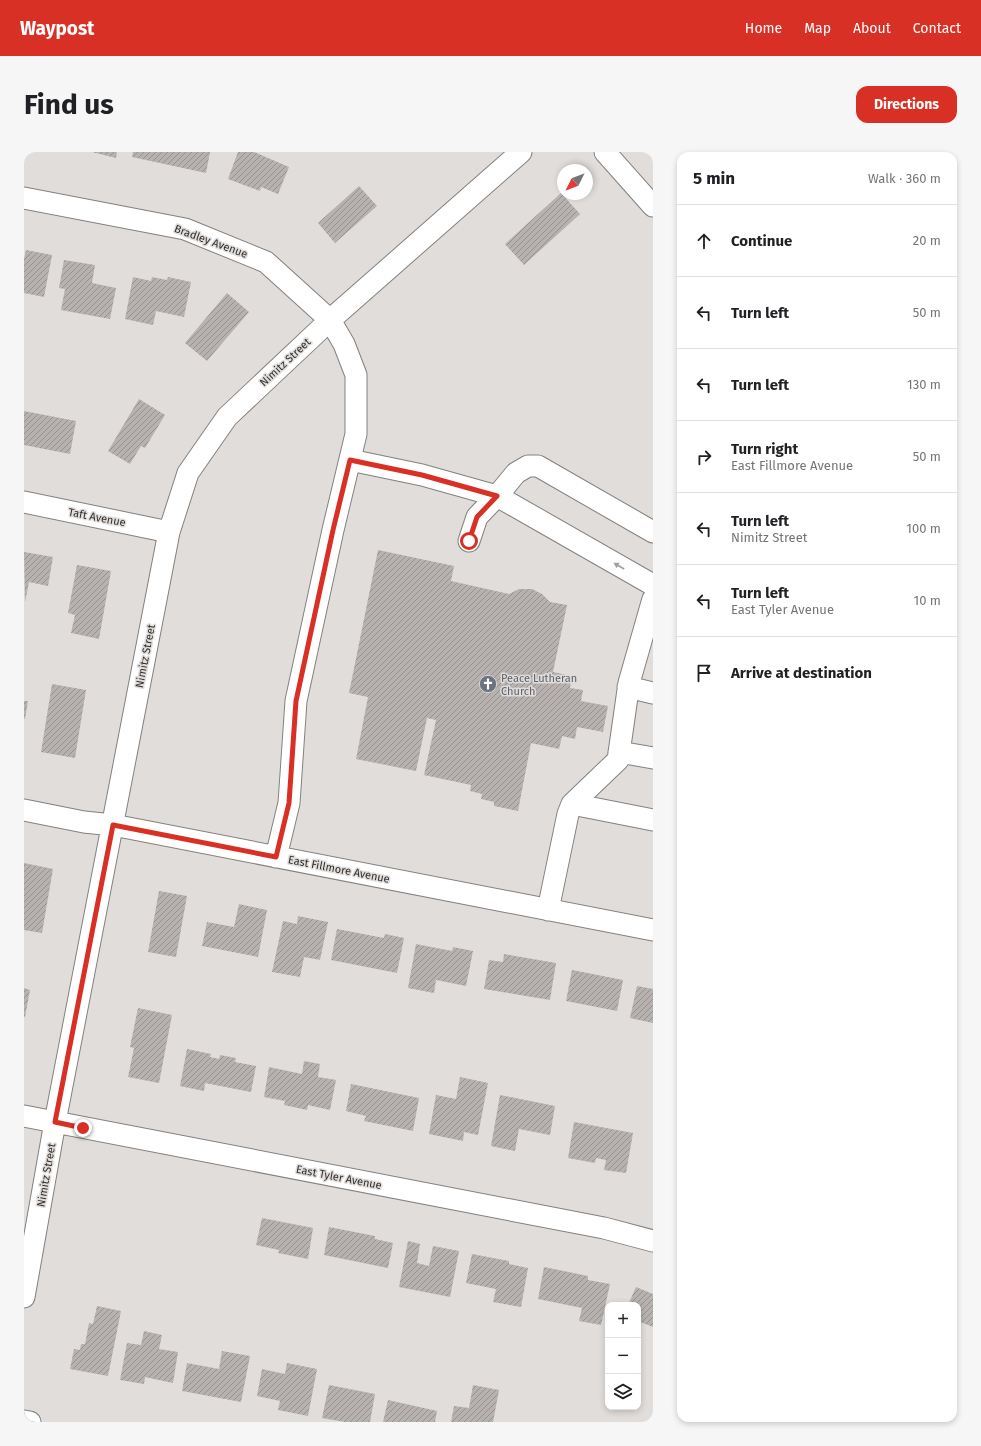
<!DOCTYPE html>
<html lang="en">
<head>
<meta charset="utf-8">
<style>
  :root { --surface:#fff; --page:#f6f6f6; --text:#202124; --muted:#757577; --line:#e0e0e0; --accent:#d93025 }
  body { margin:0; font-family:"Fira Sans",sans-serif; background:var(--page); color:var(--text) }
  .controls { position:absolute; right:12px; bottom:12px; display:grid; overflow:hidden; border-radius:8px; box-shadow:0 2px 6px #0003 }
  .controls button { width:36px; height:36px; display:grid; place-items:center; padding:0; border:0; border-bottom:1px solid var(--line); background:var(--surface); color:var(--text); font:20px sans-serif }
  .compass { position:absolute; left:533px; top:12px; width:36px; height:36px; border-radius:50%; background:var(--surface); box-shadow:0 2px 6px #0003; rotate:228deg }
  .stop { position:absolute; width:12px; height:12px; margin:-9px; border:3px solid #d93025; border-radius:50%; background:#fff }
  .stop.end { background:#d93025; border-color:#fff; box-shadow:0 1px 4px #0008 }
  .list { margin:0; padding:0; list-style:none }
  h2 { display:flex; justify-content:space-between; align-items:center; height:52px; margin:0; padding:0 16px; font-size:17px }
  h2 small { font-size:13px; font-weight:400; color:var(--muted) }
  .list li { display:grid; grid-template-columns:26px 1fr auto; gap:12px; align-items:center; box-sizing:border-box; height:72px; padding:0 16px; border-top:1px solid var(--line) }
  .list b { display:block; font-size:15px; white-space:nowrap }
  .list p { margin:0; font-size:13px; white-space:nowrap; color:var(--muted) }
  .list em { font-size:13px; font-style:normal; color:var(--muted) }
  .icon { flex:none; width:22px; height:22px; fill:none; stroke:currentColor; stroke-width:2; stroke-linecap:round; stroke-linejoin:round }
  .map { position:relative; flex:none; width:629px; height:1270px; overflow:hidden; border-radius:12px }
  header { display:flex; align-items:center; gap:24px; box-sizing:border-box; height:56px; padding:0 20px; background:var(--accent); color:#fff }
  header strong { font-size:19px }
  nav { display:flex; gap:22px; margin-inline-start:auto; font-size:14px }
  .intro { display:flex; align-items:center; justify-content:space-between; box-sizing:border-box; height:96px; padding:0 24px }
  h1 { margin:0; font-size:28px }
  .button { padding:10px 18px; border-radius:12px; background:var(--accent); color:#fff; font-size:14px; font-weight:700 }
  main { display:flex; gap:24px; padding:0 24px }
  aside { flex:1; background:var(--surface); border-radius:12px; box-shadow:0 2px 6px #0003 }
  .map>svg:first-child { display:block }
</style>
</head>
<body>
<header>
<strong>Waypost</strong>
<nav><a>Home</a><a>Map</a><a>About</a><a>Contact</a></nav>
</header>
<div class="intro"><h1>Find us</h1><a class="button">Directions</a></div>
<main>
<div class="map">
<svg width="629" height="1270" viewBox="0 0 629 1270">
  <defs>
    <pattern id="building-hatch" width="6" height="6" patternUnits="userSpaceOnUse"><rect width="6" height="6" fill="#b7b2b0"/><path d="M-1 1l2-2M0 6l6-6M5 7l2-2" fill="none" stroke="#95918f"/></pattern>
  </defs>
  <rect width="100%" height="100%" fill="#e1ddda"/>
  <path fill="url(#building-hatch)" d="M68 0H93L92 6Z
    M109 0H186L182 21 108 5Z
    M214 0H230L265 15 254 42 237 35 236 39 204 27Z
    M335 34 353 54 311 91 294 71Z
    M537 41 556 62 500 113 481 92Z
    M2 98 28 103 20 145 0 141V107Z
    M40 108 71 113 68 131 92 136 86 167 37 158 41 137 35 136Z
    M109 125 127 129 128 125 143 128 144 125 167 130 160 165 132 159 129 173 101 167Z
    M203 141 225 160 183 209 161 191Z
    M115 247 141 263 121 296 117 294 106 312 84 299Z
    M0 259 52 269 46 302 0 293Z
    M354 398 430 414 427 429 485 442 495 437H508L518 442 526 450 543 453 529 520 548 524 546 536 559 538 557 549 584 554 579 580 553 575 551 587 538 584 535 597 507 591 494 659 470 654V650L457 647 458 642 446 639 447 633 400 623 412 568 403 566 392 619 332 607 344 545 325 541Z
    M0 400 29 405 24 434 5 430 1 450Z
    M53 413 87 419 75 487 47 481 51 463 44 461Z
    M28 532 62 538 51 606 17 600Z
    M0 549H4L1 567 0 566Z
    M0 711 29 717 18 781 0 778Z
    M135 739 163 744 152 805 124 800Z
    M215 752 243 758 234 805 178 794 183 770 210 775Z
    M274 764 304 770 296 808 280 805 276 825 248 820 259 769 273 772Z
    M313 777 360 786 361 782 380 786 373 821 307 808Z
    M392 792 428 799 429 795 449 799 442 834 412 828 410 841 384 836Z
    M480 802 532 811 526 848 460 837 465 808 479 810Z
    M548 818 599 828 593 859 542 849Z
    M613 834 629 837V871L606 866Z
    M0 836 6 838 1 865H0Z
    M114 856 148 863 135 931 104 925 110 896 106 895Z
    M163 897 187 902 186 905 195 907 196 903 212 906 211 910 232 914 227 940 181 931 180 939 156 934Z
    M280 909 296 912 294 925 312 928 306 958 284 953 283 958 260 953 261 949 240 945 245 915 278 922Z
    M436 925 464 931 454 983 440 980 439 989 405 982 412 943 432 947Z
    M327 932 395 946 389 979 340 969 342 964 322 959Z
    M476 943 531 954 526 983 495 977 491 999 467 994Z
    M550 970 609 981 602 1021 580 1018 582 1008 572 1006 571 1011 544 1006Z
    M238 1066 289 1076 284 1107 254 1101 255 1098 232 1093Z
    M305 1075 351 1084V1087L369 1091 364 1116 300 1103Z
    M384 1089 396 1092 393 1111 405 1114 409 1094 435 1099 426 1145 375 1135Z
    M448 1102 485 1109V1112L504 1116 497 1155 469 1150 472 1137 442 1131Z
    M520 1115 564 1124V1128L586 1132 577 1173 555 1169 558 1156 514 1147Z
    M612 1135 629 1142V1175L614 1169V1153H604Z
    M73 1154 97 1159 84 1224 46 1217 50 1197 56 1198 57 1192H61L65 1171 69 1172Z
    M120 1179 138 1183 135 1197 154 1200 149 1231 121 1225 120 1232 96 1228 103 1191 117 1193Z
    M198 1199 226 1204 217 1250 158 1239 163 1211 195 1217Z
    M263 1211 293 1217 284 1264 254 1258 256 1249 233 1244 238 1217 261 1222Z
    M305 1233 351 1242 346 1270H321L298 1266Z
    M449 1233 475 1238 469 1270H427L430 1254 445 1256Z
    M364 1248 413 1259 411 1270H359Z"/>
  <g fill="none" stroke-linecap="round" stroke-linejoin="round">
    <defs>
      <path id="minor" d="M581 0 629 54
        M0 46 161 77 242 110 306 168 320 192 332 223V282L309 378 272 549 265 651 252 705
        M326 308 398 323 473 344 629 433
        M0 350 145 380
        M445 389 453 365 473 344 492 321 504 314H514L629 380
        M604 535 629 541
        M595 600 629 606
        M548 652 629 668
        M0 658 60 670 89 673 629 778
        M524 758 544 662 548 652 594 608 605 531 629 447
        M0 964 580 1076 629 1089
        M0 1145 31 970 145 380 164 321 203 265 306 168 497 0
        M0 1269 6 1270"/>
    </defs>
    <use href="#minor" stroke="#84807d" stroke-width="23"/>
    <use href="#minor" stroke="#fff" stroke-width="21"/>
  </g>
  <defs><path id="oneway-solid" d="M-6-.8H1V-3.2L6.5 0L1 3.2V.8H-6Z"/></defs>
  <use fill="#a1a0a0" href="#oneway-solid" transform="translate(595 414) rotate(-150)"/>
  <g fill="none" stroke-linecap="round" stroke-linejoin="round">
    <path stroke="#d93025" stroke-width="5" d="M59 976 31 970 89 673 252 705 265 651 272 549 309 378 326 308 398 323 473 344 453 365 445 389"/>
  </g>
  <defs>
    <symbol id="church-disc" viewBox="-11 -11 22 22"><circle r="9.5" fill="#6b7280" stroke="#e1ddda"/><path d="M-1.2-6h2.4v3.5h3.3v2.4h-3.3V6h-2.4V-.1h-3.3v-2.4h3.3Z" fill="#fff"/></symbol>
  </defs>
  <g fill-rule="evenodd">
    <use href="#church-disc" x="454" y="522" width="20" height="20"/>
  </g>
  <g text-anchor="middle" stroke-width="3" stroke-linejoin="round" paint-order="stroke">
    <g font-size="11" fill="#2f2d2c" stroke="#e1ddda">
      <text transform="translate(187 89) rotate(20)" y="4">Bradley Avenue</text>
      <text transform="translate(261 210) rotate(-43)" y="4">Nimitz Street</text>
      <text transform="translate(73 365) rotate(11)" y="4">Taft Avenue</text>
      <text transform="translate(121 504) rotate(-79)" y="4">Nimitz Street</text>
      <text transform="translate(315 717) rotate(11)" y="4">East Fillmore Avenue</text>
      <text transform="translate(22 1023) rotate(-80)" y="4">Nimitz Street</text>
      <text transform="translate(315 1025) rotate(11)" y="4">East Tyler Avenue</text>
    </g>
    <g font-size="11" fill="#5b616d" stroke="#e1ddda" text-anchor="start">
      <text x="477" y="530">Peace Lutheran<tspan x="477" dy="13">Church</tspan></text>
    </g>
  </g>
</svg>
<div class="controls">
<button>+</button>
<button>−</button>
<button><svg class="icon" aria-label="layers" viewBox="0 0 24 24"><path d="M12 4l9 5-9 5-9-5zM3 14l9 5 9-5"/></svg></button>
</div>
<svg class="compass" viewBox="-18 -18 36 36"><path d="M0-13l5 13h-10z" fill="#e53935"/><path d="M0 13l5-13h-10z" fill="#757577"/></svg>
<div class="stop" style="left:445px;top:389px"></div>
<div class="stop end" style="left:59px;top:976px"></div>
</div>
<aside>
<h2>5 min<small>Walk · 360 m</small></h2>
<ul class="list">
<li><svg class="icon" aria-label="ahead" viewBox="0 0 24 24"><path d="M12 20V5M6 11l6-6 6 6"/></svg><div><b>Continue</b></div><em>20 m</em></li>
<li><svg class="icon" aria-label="left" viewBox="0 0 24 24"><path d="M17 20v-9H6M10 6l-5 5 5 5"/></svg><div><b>Turn left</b></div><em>50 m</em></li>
<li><svg class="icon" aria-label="left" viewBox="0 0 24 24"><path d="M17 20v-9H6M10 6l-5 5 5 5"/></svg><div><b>Turn left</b></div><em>130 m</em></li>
<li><svg class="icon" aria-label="right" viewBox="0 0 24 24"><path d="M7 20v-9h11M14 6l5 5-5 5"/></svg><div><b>Turn right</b><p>East Fillmore Avenue</p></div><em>50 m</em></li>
<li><svg class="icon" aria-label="left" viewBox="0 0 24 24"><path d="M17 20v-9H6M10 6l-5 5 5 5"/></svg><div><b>Turn left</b><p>Nimitz Street</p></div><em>100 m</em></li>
<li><svg class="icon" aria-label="left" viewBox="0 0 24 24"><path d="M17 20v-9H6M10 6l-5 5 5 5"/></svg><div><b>Turn left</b><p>East Tyler Avenue</p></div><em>10 m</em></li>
<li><svg class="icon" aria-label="arrive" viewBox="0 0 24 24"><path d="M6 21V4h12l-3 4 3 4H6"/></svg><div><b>Arrive at destination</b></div></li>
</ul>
</aside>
</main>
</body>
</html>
